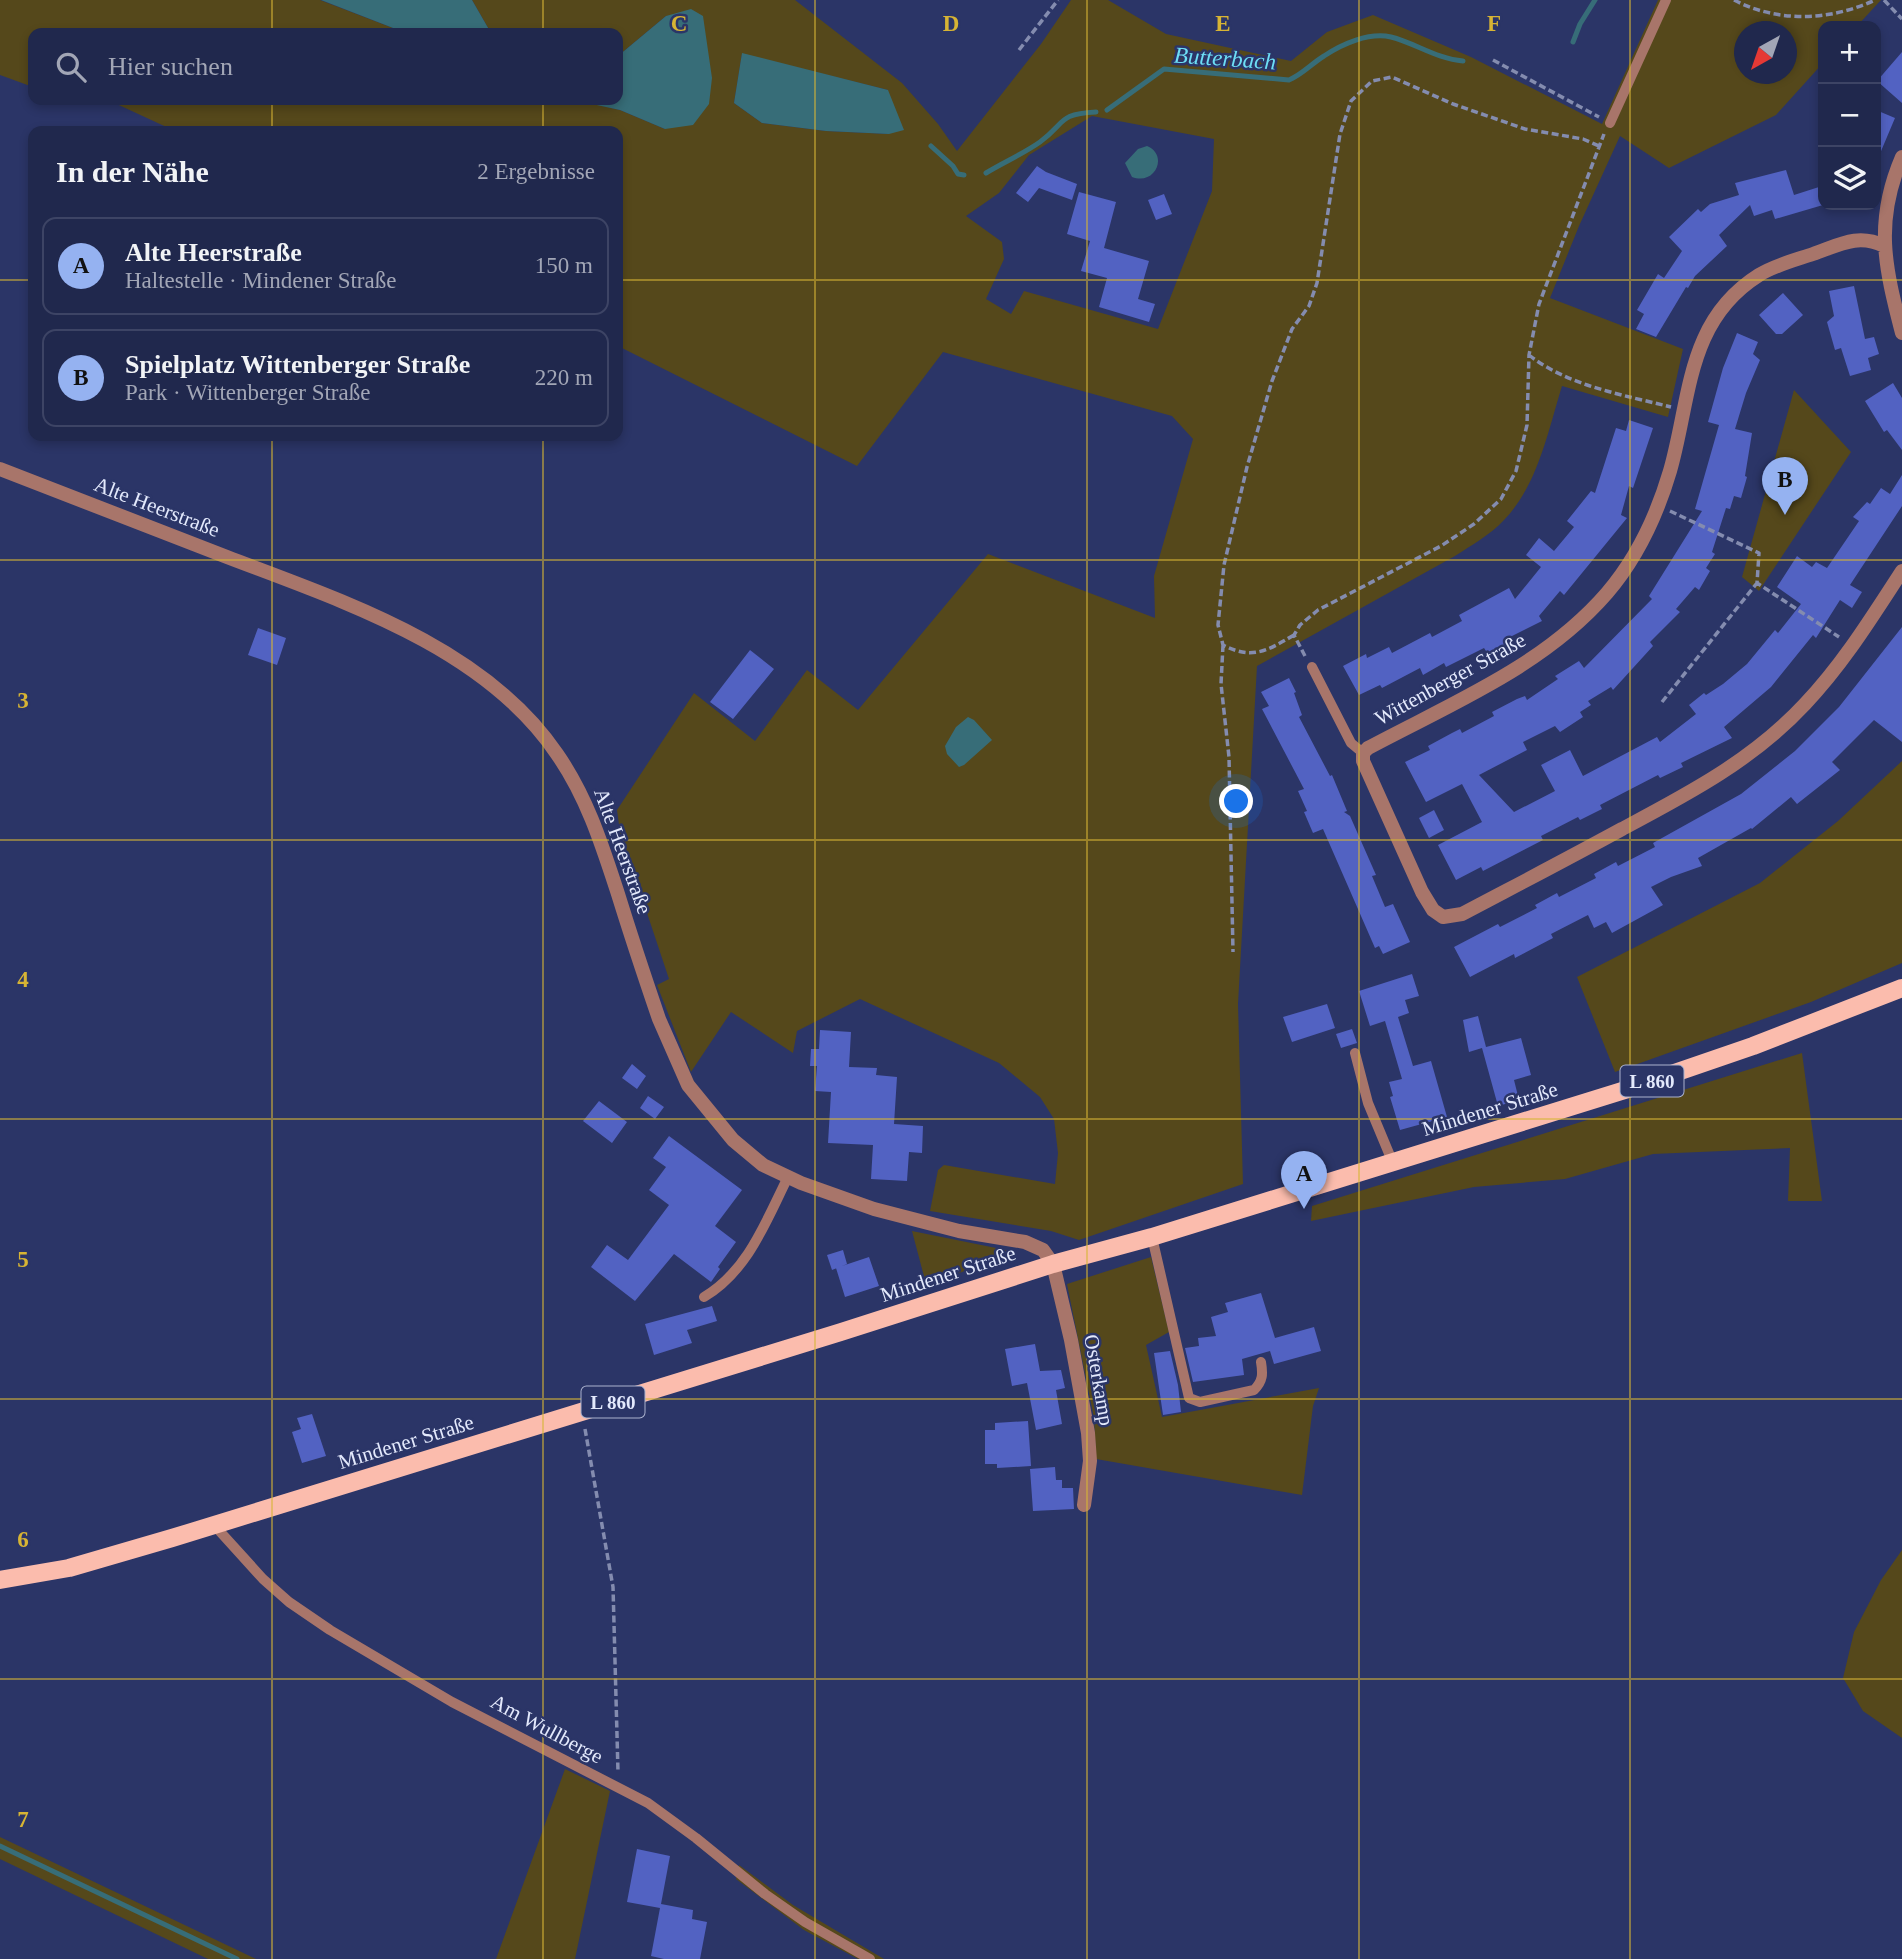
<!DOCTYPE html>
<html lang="de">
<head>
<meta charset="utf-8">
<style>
  :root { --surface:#20284d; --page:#283054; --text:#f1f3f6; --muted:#a2a6b6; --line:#3d4465; --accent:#95b2f1 }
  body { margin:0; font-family:Georgia,serif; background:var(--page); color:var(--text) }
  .controls { position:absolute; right:21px; top:21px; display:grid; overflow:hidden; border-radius:14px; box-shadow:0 4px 10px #0003 }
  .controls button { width:63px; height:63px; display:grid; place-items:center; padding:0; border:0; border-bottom:2px solid var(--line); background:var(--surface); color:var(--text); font:35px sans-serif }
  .compass { position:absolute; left:1734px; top:21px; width:63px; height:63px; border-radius:50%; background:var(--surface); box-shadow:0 4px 10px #0003; rotate:220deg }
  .you { position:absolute; left:1237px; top:802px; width:24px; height:24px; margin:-18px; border:5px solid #fff; border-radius:50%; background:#1a73e8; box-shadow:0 0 0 10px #1a73e833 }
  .badge { display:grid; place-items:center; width:46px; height:46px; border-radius:50%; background:var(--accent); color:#111; font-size:23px; font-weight:700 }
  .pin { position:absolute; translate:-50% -58px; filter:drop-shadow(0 2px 4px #0008) }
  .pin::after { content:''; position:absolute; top:37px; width:24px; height:21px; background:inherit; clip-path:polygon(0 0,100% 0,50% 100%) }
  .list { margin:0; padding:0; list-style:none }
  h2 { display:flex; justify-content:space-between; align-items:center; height:91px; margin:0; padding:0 28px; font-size:30px }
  h2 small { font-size:23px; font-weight:400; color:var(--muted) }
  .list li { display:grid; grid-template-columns:46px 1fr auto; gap:21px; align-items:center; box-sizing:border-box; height:98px; margin:0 14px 14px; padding:0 14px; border:2px solid var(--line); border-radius:14px }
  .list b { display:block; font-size:26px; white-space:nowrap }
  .list p { margin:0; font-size:23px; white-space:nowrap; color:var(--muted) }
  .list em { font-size:23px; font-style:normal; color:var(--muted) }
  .icon { flex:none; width:38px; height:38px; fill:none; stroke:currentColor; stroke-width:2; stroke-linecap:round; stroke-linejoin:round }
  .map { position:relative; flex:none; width:1902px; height:1959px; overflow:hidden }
  .search { position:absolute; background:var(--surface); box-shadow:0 4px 10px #0003; left:28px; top:28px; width:595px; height:77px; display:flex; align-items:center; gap:18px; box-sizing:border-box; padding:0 24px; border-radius:14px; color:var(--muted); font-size:26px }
  .panel { position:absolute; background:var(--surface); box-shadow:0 4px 10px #0003; left:28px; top:126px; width:595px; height:315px; border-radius:14px }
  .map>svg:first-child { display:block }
</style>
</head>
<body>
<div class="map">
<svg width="1902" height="1959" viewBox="0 0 1902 1959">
  <rect width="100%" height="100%" fill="#2b3567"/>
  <path fill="#55481b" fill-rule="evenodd" d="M0 0H320L406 33H33V87L0 75Z
    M472 0H795L902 83 938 124 957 151 1041 44 1071 0H1108L1166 34 1291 61 1327 32 1373 15 1471 57 1602 124 1658 0H1881L1857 26H1823V63L1776 115 1669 168 1620 136 1579 226 1550 298 1683 349 1668 417 1562 386C1548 431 1538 485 1504 520 1490 535 1472 545 1455 556L1257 666 1238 1004 1243 1184 1079 1240 1051 1231 930 1211 938 1170 944 1165 1055 1184 1058 1153 1054 1119 1040 1097 999 1063 860 999 797 1031 793 1053 731 1012 691 1072 657 985 669 979 620 832 617 810 694 693 755 741 807 670 858 710 988 554 1155 618 1154 576 1193 439 1172 416 943 352 857 466 618 346V131H175L108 100H577L620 110 665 129 666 16 618 56V33H491ZM1744 32H1786V74H1744ZM742 54 888 90 889 134 826 131 762 123 734 103ZM1092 116 1214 139 1212 191 1158 329 1024 291 1011 314 986 299 1004 259 1002 242 966 216 999 193 1029 155Z
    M1794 390 1851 452 1759 591 1742 577Z
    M1902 761V963L1811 1002 1615 1072 1577 977 1760 883 1838 821Z
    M1802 1053 1822 1201H1788L1790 1148 1653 1154 1565 1179 1474 1187 1311 1221 1312 1206Z
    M912 1231 1006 1250 1007 1257 926 1284Z
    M1151 1257 1169 1332 1146 1345 1162 1417 1319 1388 1313 1406 1302 1495 1096 1459 1094 1418 1067 1284Z
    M1902 1550V1738L1863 1711 1843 1678 1854 1632 1881 1580Z
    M565 1769 610 1791 575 1959H496Z
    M0 1837 256 1959H208L0 1859Z
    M739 1865 793 1905 884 1959H858L804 1930 736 1879Z"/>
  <path fill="#376d78" d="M321 0H472L491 33H406Z
    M691 9 703 16 712 78 709 104 693 125 665 129 620 110 578 101 618 100V56L666 16Z
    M742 53 888 90 904 130 889 134 826 131 762 123 734 103Z
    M1147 146C1169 155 1155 186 1132 177L1125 163 1138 149Z
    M968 717 974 720 992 740 964 765 959 767 947 754 945 746 956 727Z"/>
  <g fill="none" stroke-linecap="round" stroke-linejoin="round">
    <path stroke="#376d78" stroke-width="5" d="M1573 42 1580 24 1595 0
      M1107 110 1164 69 1289 80C1303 74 1311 64 1324 56 1342 44 1369 32 1391 37 1415 43 1437 59 1463 61
      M931 146 953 166 958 174 964 175
      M986 173C1004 162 1023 154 1040 142 1066 123 1057 114 1096 112
      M0 1846 237 1959"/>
  </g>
  <path fill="#5262c2" d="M1902 52V103L1877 81Z
    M1876 110 1895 118 1876 163Z
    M1037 166 1046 172 1077 184 1072 200 1039 188 1028 202 1016 193Z
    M1786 170 1794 195 1819 187 1823 205 1775 219 1772 210 1754 216 1750 205 1719 235 1727 246 1695 276 1688 288 1686 287 1656 337 1636 329 1644 314 1637 310 1658 274 1664 278 1682 251 1669 237 1698 209 1701 212 1710 204 1739 195 1735 183Z
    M1079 192 1116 202 1104 248 1149 261 1138 299 1155 304 1149 322 1099 307 1107 278 1081 271 1090 241 1067 234Z
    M1164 194 1172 214 1156 220 1148 200Z
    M1854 286 1865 339 1874 337 1879 354 1868 358 1871 370 1850 376 1841 348 1835 350 1827 322 1834 316 1829 291Z
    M1783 293 1803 315 1782 334H1776L1759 315Z
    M1737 333 1758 342 1753 354 1760 360 1746 393 1735 429 1752 433 1745 476 1747 477 1741 498 1734 496 1730 509 1726 508 1712 552 1715 554 1706 568 1710 571 1699 590 1695 587 1676 609 1680 612 1650 642 1653 646 1613 690 1611 687 1588 701 1591 705 1580 712 1583 717 1560 732 1555 726 1523 742 1527 750 1479 775 1514 812 1555 791 1541 765 1570 750 1583 776 1657 737 1660 742 1696 714 1689 705 1704 693 1706 695 1723 684 1747 664 1775 630 1778 633 1801 604 1777 587 1797 556 1812 567 1816 562 1827 568 1859 521 1853 517 1867 502 1870 504 1881 488 1890 494 1902 475V506L1850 585 1862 592 1852 608 1840 600 1816 638 1813 635 1771 687 1724 727 1732 738 1681 763 1683 767 1660 778 1658 775 1600 805 1602 809 1580 820 1578 817 1541 836 1543 840 1483 871 1481 867 1456 880 1438 845 1482 822 1462 784 1426 802 1405 762 1430 750 1428 746 1452 733 1460 729 1462 733 1494 716 1492 712 1517 699 1525 696 1527 700 1558 679 1555 676 1579 661 1584 668 1652 599 1649 596 1702 511 1695 509 1719 425 1708 422 1723 368Z
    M1893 383 1902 398V450L1887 430 1884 432 1865 401Z
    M1629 420 1653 428 1633 488 1629 486 1621 515 1627 518 1564 595 1560 591 1539 616 1542 621 1508 638 1510 642 1488 654 1484 648 1446 667 1444 663 1423 675 1420 668 1382 688 1380 685 1359 695 1343 666 1366 654 1367 658 1389 647 1392 653 1430 633 1432 637 1462 621 1459 615 1509 588 1515 599 1541 567 1526 555 1539 538 1554 551 1574 527 1567 521 1591 491 1595 493 1616 428 1626 431Z
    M1902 627V742L1874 720 1832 762 1840 770 1797 804 1791 797 1752 829 1751 828 1698 858 1702 866 1671 877 1651 887 1663 905 1612 933 1606 922 1594 928 1588 915 1551 934 1553 938 1515 958 1514 954 1470 977 1454 947 1498 924 1500 927 1537 908 1535 905 1557 893 1559 897 1596 878 1594 874 1616 862 1618 866 1655 847 1653 843 1741 794 1795 751 1839 707Z
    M258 628 286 638 277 665 248 655Z
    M750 650 774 669 733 719 710 702Z
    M1289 678 1296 692 1294 693 1302 715 1299 717 1330 776 1332 775 1347 811 1344 812 1350 816 1376 875 1372 876 1385 907 1393 904 1410 942 1383 954 1379 946 1375 948 1323 829 1313 833 1304 812 1307 811 1298 791 1304 789 1262 709 1269 706 1261 692Z
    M1434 810 1444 830 1429 838 1419 818Z
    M1412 974 1419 996 1405 1000 1409 1013 1398 1017 1413 1066 1431 1061 1447 1117 1400 1130 1390 1097 1393 1096 1389 1082 1402 1079 1385 1021 1370 1026 1359 991Z
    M1327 1004 1335 1028 1292 1042 1283 1017Z
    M1478 1016 1486 1047 1521 1038 1531 1075 1514 1080 1519 1100 1498 1106 1482 1048 1469 1052 1463 1020Z
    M1352 1029 1357 1043 1341 1048 1336 1034Z
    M820 1030 851 1032 849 1067 877 1068 876 1075 897 1077 894 1124 923 1126 922 1153 909 1152 907 1181 871 1179 873 1145 828 1143 831 1092 815 1091 817 1066H810L811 1049H819Z
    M632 1064 646 1076 637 1089 622 1078Z
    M648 1096 664 1107 655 1119 640 1108Z
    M599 1101 627 1122 612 1143 583 1121Z
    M669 1136 742 1190 715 1226 736 1242 718 1267 720 1269 711 1282 674 1254 635 1301 591 1267 607 1245 628 1260 669 1205 649 1190 666 1167 653 1158Z
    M843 1250 847 1264 832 1270 827 1255Z
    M869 1257 879 1286 845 1297 836 1268Z
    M1261 1293 1275 1338 1314 1327 1321 1351 1274 1364 1270 1351 1242 1359 1244 1375 1193 1382 1185 1348 1199 1346 1198 1338 1216 1336 1211 1317 1228 1312 1225 1303Z
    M712 1306 717 1321 687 1330 692 1343 654 1355 645 1324Z
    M1035 1344 1040 1371 1061 1370 1065 1388 1056 1390 1062 1424 1036 1430 1027 1383 1012 1386 1005 1349Z
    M1170 1351 1178 1385 1181 1412 1163 1415 1154 1353Z
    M312 1414 326 1456 302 1463 292 1432 301 1429 297 1418Z
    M1028 1421 1031 1466 997 1468V1464H985V1430H995V1423Z
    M1055 1467 1056 1480H1062V1488H1073L1074 1509 1033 1511 1030 1469Z
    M637 1849 670 1856 661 1904 693 1910 692 1919 707 1922 700 1959H664L651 1956 660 1908 627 1902Z"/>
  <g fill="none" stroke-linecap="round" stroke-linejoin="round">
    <path stroke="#848caf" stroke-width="3.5" stroke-dasharray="7 3.5" stroke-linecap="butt" d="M1734 0C1778 23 1830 21 1875 0
      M1884 0 1902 19
      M1019 50 1058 0
      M1493 60 1599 117
      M1529 355C1568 386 1624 395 1671 407
      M1670 511 1759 553 1757 583 1839 637
      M1294 635C1267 651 1252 660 1223 645L1218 625 1224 565 1247 467 1272 381 1292 329 1309 306 1317 283 1340 134 1351 101 1372 81 1392 77 1453 104 1525 129 1583 139 1599 146
      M1223 645 1221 684 1229 757 1233 952
      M1305 656 1294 635 1300 625 1318 610 1441 546 1474 524 1501 499 1516 471 1527 425 1529 355 1539 304 1604 134
      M1662 702 1757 583
      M585 1429 613 1587 618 1772"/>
    <path stroke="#a8756a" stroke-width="10" d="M1610 123 1666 0
      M1312 667 1351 743 1363 753
      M1355 1053 1368 1103 1393 1163
      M1152 1237 1189 1398 1200 1402 1254 1390C1263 1381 1263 1374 1261 1362
      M704 1297C748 1271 766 1221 788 1177
      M214 1525 263 1579 289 1602 330 1630 452 1702 648 1803 696 1838 765 1894 805 1922 870 1959"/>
    <path stroke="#a8756a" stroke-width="14" d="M1902 157C1874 222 1885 267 1902 333
      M1884 246C1858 233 1839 245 1813 254 1795 260 1775 265 1759 275 1686 321 1691 398 1670 471 1657 515 1637 558 1607 593 1544 666 1452 703 1368 748L1363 753V761L1422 892 1433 910 1443 917 1462 914C1515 886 1569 858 1622 829 1688 794 1753 760 1805 704 1843 664 1872 617 1902 571
      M0 469C76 498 151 528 227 557 342 601 485 647 557 754 587 797 602 845 618 894 631 936 645 978 659 1019L688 1085 733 1140 763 1165 801 1183 874 1209 959 1231 1025 1242 1043 1250 1053 1264 1071 1340 1088 1433 1090 1461 1084 1505"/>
    <path stroke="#fbbcad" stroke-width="18" d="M0 1580 69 1568 172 1538 841 1332 1053 1264 1152 1237 1625 1090 1753 1046 1902 988"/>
  </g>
  <path fill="none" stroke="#d7b434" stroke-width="2" stroke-opacity="0.55" d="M272 0V33M543 0V33M815 0V1959M1087 0V1959M1359 0V1959M1630 0V1959M272 100V131M543 100V131M0 280H33M618 280H1902M272 436V1959M543 436V1959M0 560H1902M0 840H1902M0 1119H1902M0 1399H1902M0 1679H1902"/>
  <g text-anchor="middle" stroke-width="5" stroke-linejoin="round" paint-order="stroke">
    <g fill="#2b3567" stroke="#acb3cf" stroke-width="2">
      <rect x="1620.5" y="1065.5" width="63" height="31" rx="5"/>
      <rect x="581.5" y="1386.5" width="63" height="31" rx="5"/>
    </g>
    <g font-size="19" font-weight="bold" fill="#e3e9fc">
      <text x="1652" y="1088">L 860</text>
      <text x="613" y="1409">L 860</text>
    </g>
    <g font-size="21" fill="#e3e9fc" stroke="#2b3567">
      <text transform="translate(157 507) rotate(21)" y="7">Alte Heerstraße</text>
      <text transform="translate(1450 679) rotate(-29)" y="7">Wittenberger Straße</text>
      <text transform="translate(623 851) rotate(70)" y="7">Alte Heerstraße</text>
      <text transform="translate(1490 1109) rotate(-17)" y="7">Mindener Straße</text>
      <text transform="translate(948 1274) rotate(-18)" y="7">Mindener Straße</text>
      <text transform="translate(1099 1380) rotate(80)" y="7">Osterkamp</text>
      <text transform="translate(406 1442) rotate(-17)" y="7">Mindener Straße</text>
      <text transform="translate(547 1729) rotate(28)" y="7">Am Wullberge</text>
    </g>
    <g font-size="23" font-style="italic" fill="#6ddef5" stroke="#2b3567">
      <text transform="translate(1225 58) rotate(4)" y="8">Butterbach</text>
    </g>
  </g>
  <g font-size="23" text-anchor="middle" font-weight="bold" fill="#d7b434" stroke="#2b3567" stroke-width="5" stroke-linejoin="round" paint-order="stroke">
    <text x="679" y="31">C</text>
    <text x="951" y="31">D</text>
    <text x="1223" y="31">E</text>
    <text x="1494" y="31">F</text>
    <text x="23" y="708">3</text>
    <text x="23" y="987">4</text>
    <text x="23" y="1267">5</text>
    <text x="23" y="1547">6</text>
    <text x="23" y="1827">7</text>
  </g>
</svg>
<div class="controls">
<button>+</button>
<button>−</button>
<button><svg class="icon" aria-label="layers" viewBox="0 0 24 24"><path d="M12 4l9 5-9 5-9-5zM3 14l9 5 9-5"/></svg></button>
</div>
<svg class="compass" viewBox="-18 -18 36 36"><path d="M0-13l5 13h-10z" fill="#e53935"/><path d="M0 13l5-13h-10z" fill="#a2a6b6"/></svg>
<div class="you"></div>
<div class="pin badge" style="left:1304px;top:1209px">A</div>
<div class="pin badge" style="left:1785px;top:515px">B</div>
<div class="search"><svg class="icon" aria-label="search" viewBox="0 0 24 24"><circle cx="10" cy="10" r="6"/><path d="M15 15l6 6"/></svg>Hier suchen</div>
<section class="panel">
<h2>In der Nähe<small>2 Ergebnisse</small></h2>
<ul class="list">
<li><span class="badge">A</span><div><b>Alte Heerstraße</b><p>Haltestelle · Mindener Straße</p></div><em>150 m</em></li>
<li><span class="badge">B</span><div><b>Spielplatz Wittenberger Straße</b><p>Park · Wittenberger Straße</p></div><em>220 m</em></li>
</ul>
</section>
</div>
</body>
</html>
